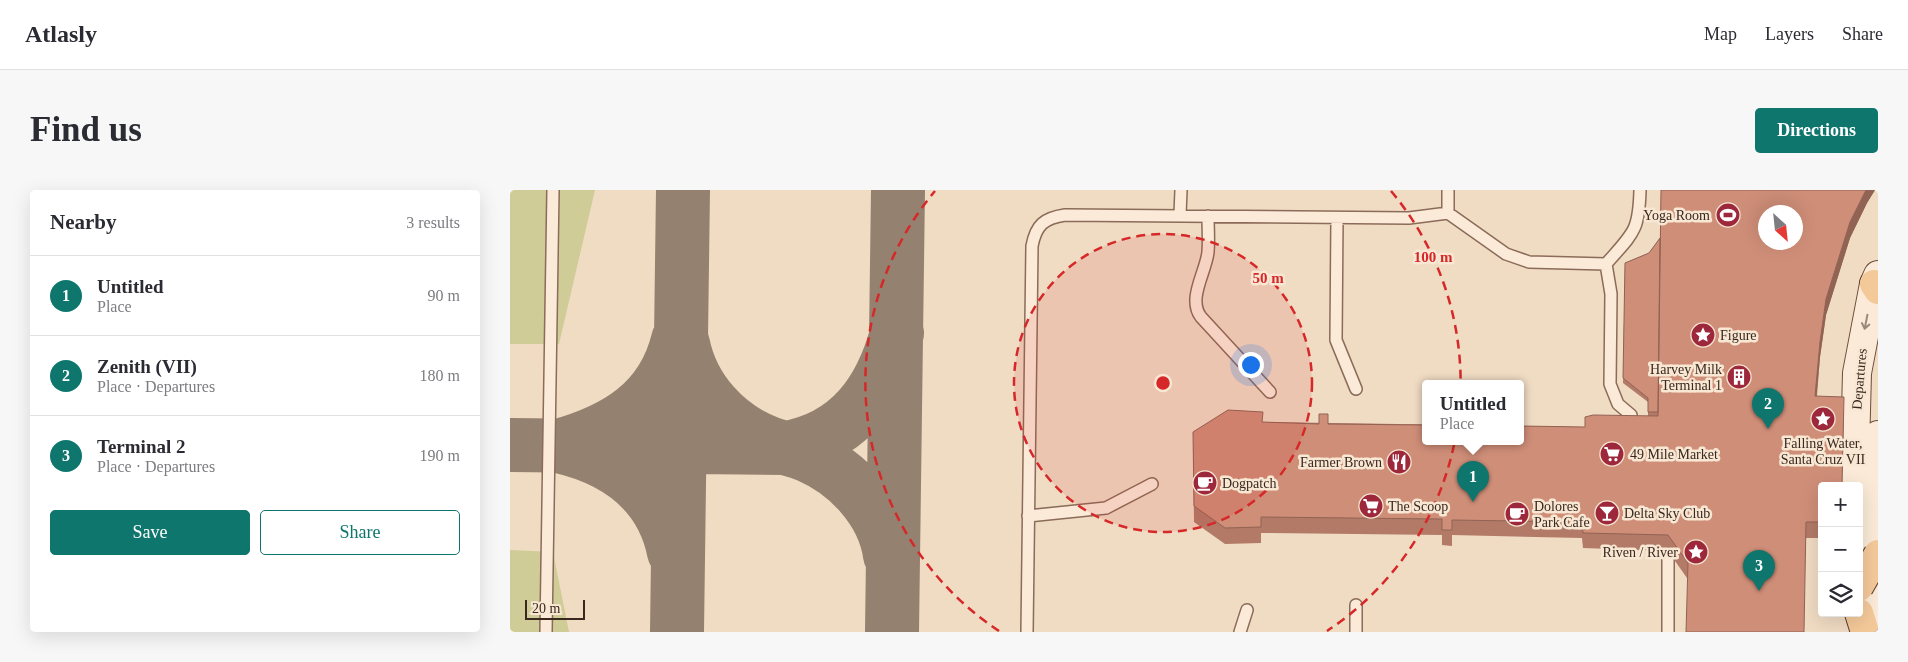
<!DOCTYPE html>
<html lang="en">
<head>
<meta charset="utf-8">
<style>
  :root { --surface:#fff; --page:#f7f7f7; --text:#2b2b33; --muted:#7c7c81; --line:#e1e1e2; --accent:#0f766e }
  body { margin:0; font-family:"Times New Roman",serif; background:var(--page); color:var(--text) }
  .controls { position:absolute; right:15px; bottom:15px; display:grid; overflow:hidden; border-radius:5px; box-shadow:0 5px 20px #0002 }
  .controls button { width:45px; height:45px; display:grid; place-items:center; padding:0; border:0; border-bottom:1px solid var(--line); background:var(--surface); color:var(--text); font:25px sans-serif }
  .compass { position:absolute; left:1248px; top:15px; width:45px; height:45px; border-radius:50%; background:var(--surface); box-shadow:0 5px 20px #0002; rotate:153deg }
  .scale { position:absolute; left:15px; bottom:12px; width:60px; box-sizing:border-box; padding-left:5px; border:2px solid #3a271e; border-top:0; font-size:14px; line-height:18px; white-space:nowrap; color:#3a271e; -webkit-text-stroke:4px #f7e7d3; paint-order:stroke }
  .you { position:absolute; left:740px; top:174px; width:18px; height:18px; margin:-12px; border:4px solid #fff; border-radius:50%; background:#1a73e8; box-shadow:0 0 0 8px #1a73e833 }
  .badge { display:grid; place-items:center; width:32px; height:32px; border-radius:50%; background:var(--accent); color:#fff; font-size:16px; font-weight:700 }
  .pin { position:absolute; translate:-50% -41px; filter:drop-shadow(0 1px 2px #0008) }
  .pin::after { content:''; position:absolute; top:26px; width:18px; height:15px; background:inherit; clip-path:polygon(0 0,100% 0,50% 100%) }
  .popup { position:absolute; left:912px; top:190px; width:102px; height:65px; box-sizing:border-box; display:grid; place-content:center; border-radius:5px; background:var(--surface); filter:drop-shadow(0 1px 4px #0005); font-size:16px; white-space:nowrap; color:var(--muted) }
  .popup b { font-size:19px; color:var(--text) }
  .popup::after { content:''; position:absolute; left:50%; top:100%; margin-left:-10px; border:10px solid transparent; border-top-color:var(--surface) }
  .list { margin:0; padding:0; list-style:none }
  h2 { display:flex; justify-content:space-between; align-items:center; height:65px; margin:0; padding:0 20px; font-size:21px }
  h2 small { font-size:16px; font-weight:400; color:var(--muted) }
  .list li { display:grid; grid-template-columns:32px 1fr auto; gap:15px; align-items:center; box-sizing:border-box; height:80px; padding:0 20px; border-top:1px solid var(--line) }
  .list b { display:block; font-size:19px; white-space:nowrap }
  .list p { margin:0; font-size:16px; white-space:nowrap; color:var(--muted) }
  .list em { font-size:16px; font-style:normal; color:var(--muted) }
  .actions { display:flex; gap:10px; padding:15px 20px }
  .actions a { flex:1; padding:11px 0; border:1px solid var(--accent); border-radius:5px; text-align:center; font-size:18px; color:var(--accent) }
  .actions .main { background:var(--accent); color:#fff }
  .icon { flex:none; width:28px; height:28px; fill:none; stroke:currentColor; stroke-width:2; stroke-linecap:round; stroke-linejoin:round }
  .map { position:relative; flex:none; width:1368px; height:442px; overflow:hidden; border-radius:5px }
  header { display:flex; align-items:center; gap:30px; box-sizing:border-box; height:70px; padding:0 25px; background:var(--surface); border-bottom:1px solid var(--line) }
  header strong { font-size:24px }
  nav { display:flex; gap:28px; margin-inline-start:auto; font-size:18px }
  .intro { display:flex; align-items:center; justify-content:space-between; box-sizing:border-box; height:120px; padding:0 30px }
  h1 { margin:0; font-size:35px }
  .button { padding:12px 22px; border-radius:5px; background:var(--accent); color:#fff; font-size:18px; font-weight:700 }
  main { display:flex; gap:30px; padding:0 30px }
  aside { flex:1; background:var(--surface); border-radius:5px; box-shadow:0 5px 20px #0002 }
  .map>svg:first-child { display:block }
</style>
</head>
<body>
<header>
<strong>Atlasly</strong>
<nav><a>Map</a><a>Layers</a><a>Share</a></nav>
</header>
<div class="intro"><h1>Find us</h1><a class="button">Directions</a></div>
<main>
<aside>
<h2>Nearby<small>3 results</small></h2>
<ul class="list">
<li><span class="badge">1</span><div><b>Untitled</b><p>Place</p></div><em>90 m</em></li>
<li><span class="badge">2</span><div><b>Zenith (VII)</b><p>Place · Departures</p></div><em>180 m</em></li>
<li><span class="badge">3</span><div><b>Terminal 2</b><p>Place · Departures</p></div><em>190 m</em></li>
</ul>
<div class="actions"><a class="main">Save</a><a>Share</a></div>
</aside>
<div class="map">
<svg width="1368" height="442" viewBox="0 0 1368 442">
  <rect width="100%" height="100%" fill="#f0dbc3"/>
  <path fill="#cfcc97" d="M0 0H85L49 154H0Z
    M0 360 43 362 59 442H0Z"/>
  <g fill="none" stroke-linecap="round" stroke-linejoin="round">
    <path stroke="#958170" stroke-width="54" d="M173 154C182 199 216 237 259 253 272 258 286 260 299 266 338 283 374 321 380 365
      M0 255 276 258C339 247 371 202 387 143
      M164 362C152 301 105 269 48 256 106 240 153 212 168 150
      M167 442 173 0
      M382 442 388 0"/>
    <defs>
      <path id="service" d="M938 23V0
        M670 25 671 0
        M698 26C698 38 699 50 698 62 696 82 677 109 691 127L760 202
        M827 28 826 150 846 199
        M1096 74 1101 104 1100 194 1108 214 1121 225
        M518 326 596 318 642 294
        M846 415V442
        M36 442 43 0
        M517 442 522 56C526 35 534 28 555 25L899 28 938 23 996 64 1019 72 1096 74C1123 43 1129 42 1130 0
        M730 442 737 420
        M1158 442V361"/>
      <path id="secondary" d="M1344 296 1347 183 1364 94 1368 85
        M1363 442 1368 245"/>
      <path id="primary" d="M1364 94 1368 100
        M1349 423 1355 442"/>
    </defs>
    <use href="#service" stroke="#8b6b59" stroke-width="14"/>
    <use href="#secondary" stroke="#6d4d3c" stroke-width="30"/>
    <use href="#primary" stroke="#593a2e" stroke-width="30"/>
    <use href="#service" stroke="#faead7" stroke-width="11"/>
    <use href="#secondary" stroke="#faead7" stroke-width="28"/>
    <use href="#primary" stroke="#f4c99a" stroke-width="28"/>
    <defs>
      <path id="primary-bridge" d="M1349 397 1368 364"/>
    </defs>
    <use href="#primary-bridge" stroke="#593a2e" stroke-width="30" stroke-linecap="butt"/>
    <use href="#primary-bridge" stroke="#f4c99a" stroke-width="28"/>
  </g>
  <path fill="#b27a67" d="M1151 0H1365L1357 13 1340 48 1316 125 1310 167 1307 206 1334 223 1332 296H1312V348H1296L1177 388 1158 361 1073 358 1072 348 942 345V356L932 355V345L751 343V353L715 354 684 332 683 242 753 232 1075 237 1138 226V212L1113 193 1115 73 1139 63 1150 48Z"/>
  <path fill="#916354" d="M1356 0H1365L1357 13 1340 48 1316 125 1310 167 1305 222V206L1310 152 1316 109 1340 32Z"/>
  <path fill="#cf8e78" stroke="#916354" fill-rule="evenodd" d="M1151 0H1356L1340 32 1316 109 1310 152 1305 206 1334 207 1332 296H1312V332H1296L1294 442H1176L1178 373 1158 345 1073 343 1072 332 942 330V340H932V329H930L751 327V337L715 338 684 316 683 242 718 220 753 222 752 232 809 234V224H818V234L916 235V251H1010V236L1075 237V227L1083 225 1148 226ZM1256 22H1286V52H1256Z
    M1150 48 1148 222H1138V208L1113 188 1115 73 1139 63Z"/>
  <defs><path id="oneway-shaft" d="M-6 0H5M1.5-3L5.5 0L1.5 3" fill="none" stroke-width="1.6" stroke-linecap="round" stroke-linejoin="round" transform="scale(1.25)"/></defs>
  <use stroke="#9a887a" href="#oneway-shaft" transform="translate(1356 132) rotate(101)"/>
  <circle cx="653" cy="193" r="149" fill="#d62828" fill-opacity=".12"/>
  <g fill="none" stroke="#d62828" stroke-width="2.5" stroke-dasharray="9 6">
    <circle cx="653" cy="193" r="149"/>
    <path d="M489 441A298 298 0 0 1 425 1M881 1A298 298 0 0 1 817 441"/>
  </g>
  <defs>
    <symbol id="stadium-disc" viewBox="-11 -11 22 22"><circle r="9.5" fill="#9d273b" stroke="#f7e7d3"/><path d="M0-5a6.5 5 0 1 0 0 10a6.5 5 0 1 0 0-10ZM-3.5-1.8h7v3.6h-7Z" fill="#fff"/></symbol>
    <symbol id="sight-disc" viewBox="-11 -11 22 22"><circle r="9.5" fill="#9d273b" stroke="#f7e7d3"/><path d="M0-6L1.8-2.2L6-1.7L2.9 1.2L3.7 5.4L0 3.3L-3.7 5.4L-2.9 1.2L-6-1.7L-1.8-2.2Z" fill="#fff"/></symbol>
    <symbol id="building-disc" viewBox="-11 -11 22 22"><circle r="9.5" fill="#9d273b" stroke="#f7e7d3"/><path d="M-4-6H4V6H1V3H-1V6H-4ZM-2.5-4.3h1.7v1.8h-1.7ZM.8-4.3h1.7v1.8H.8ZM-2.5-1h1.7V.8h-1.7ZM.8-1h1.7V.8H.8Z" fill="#fff"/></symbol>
    <symbol id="supermarket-disc" viewBox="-11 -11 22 22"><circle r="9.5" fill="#9d273b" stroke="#f7e7d3"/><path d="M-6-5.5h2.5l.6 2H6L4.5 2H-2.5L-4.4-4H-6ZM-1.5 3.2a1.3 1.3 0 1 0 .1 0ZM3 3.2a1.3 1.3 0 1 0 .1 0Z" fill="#fff"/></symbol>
    <symbol id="restaurant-disc" viewBox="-11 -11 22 22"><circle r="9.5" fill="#9d273b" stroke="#f7e7d3"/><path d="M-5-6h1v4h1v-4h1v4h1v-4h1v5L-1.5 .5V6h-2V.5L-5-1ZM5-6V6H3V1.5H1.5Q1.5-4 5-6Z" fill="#fff"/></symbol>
    <symbol id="cafe-disc" viewBox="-11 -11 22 22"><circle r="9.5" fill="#9d273b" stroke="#f7e7d3"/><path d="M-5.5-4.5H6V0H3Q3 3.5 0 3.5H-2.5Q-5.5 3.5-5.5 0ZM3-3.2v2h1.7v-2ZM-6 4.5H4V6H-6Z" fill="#fff"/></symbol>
    <symbol id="bar-disc" viewBox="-11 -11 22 22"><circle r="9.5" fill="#9d273b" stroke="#f7e7d3"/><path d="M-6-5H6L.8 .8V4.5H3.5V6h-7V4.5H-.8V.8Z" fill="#fff"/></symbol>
  </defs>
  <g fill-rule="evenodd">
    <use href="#stadium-disc" x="1204" y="11" width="28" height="28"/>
    <use href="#sight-disc" x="1179" y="131" width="28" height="28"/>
    <use href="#building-disc" x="1215" y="173" width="28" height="28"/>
    <use href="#sight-disc" x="1299" y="215" width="28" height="28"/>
    <use href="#supermarket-disc" x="1088" y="250" width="28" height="28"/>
    <use href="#restaurant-disc" x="875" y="258" width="28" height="28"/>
    <use href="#cafe-disc" x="681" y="279" width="28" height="28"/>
    <use href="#supermarket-disc" x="847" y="302" width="28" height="28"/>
    <use href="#bar-disc" x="1083" y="309" width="28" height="28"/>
    <use href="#cafe-disc" x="993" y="310" width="28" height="28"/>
    <use href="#sight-disc" x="1172" y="348" width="28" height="28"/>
  </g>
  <g text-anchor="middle" stroke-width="5" stroke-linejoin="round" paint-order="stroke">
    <g font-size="14" fill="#3a271e" stroke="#f7e7d3" text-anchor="start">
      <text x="1200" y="30" text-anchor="end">Yoga Room</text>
      <text x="1210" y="150">Figure</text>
      <text x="1212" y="184" text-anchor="end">Harvey Milk<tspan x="1212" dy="16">Terminal 1</tspan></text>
      <text x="1313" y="258" text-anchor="middle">Falling Water,<tspan x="1313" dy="16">Santa Cruz VII</tspan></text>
      <text x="1120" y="269">49 Mile Market</text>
      <text x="872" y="277" text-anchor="end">Farmer Brown</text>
      <text x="712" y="298">Dogpatch</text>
      <text x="878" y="321">The Scoop</text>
      <text x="1024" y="321">Dolores<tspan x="1024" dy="16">Park Cafe</tspan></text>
      <text x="1114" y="328">Delta Sky Club</text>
      <text x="1168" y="367" text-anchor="end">Riven / River</text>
    </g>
    <g font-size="14" fill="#3a271e" stroke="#f7e7d3">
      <text transform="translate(1349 189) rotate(-85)" y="5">Departures</text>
    </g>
  </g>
  <circle cx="653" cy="193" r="8" fill="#d62828" stroke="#f7e7d3" stroke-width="2.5"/>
  <g font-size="15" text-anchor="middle" font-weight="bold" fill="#d62828" stroke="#f7e7d3" stroke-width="5" stroke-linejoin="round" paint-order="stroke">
    <text x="923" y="72">100 m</text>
    <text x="758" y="93">50 m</text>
  </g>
</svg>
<div class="controls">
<button>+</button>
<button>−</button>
<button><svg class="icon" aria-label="layers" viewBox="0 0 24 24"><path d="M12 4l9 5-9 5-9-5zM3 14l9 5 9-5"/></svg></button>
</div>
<svg class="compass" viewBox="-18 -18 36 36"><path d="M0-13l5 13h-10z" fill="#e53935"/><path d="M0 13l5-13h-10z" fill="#7c7c81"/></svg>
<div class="scale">20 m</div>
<div class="you"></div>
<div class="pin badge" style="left:963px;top:312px">1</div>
<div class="popup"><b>Untitled</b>Place</div>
<div class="pin badge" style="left:1258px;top:239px">2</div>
<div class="pin badge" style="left:1249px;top:401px">3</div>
</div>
</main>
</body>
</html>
